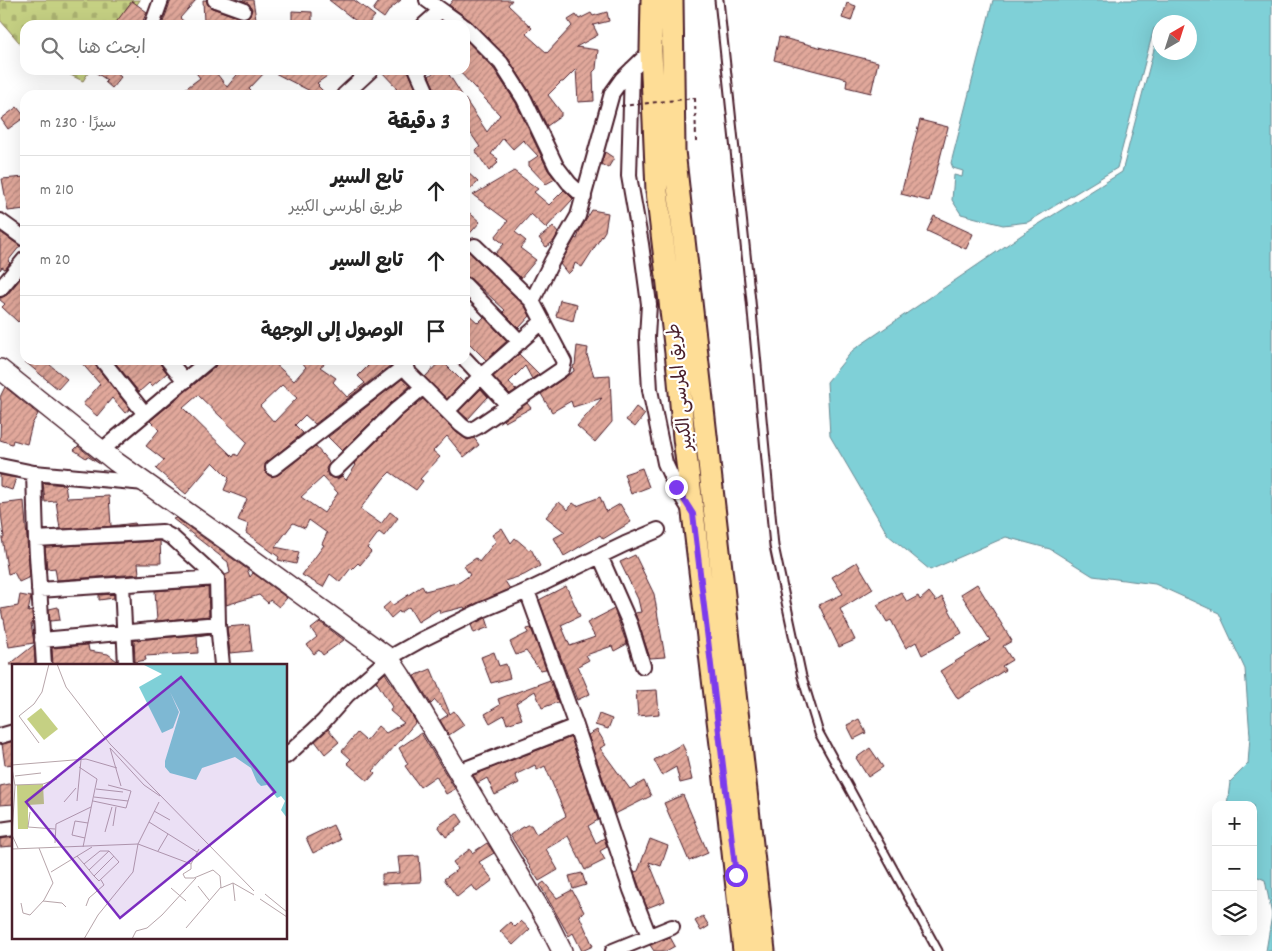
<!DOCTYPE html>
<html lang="ar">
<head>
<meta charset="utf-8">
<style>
  :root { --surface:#fff; --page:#f2f2f2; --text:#222; --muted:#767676; --line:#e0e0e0 }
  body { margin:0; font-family:Dekko,"Playpen Sans Arabic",sans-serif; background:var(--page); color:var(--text); direction:rtl }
  .controls { position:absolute; right:15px; bottom:15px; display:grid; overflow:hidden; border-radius:10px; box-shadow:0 5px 20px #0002 }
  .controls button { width:45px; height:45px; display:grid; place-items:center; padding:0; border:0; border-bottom:1px solid var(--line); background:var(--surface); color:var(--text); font:25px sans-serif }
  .compass { position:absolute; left:1152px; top:15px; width:45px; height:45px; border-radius:50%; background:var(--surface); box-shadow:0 5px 20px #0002; rotate:39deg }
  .stop { position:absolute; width:15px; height:15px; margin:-11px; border:4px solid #7c3aed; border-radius:50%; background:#fff }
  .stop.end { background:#7c3aed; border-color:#fff; box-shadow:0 1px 5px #0008 }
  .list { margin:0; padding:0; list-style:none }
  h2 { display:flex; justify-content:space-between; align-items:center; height:65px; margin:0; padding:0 20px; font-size:21px }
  h2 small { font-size:16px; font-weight:400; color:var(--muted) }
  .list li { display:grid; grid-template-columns:32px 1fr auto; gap:15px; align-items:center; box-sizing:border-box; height:70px; padding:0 20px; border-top:1px solid var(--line) }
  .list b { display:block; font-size:19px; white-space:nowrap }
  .list p { margin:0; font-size:16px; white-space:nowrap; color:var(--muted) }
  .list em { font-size:16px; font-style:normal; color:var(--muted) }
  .icon { flex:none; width:28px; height:28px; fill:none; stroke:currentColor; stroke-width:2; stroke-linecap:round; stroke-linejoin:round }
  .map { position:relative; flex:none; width:1272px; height:951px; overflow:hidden; direction:ltr }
  .search { position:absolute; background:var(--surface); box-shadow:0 5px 20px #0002; left:20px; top:20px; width:450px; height:55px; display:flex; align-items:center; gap:12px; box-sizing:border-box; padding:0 18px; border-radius:15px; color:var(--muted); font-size:19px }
  .panel { position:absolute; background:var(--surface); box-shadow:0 5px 20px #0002; left:20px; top:90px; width:450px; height:275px; border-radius:15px; direction:rtl }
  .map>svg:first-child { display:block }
</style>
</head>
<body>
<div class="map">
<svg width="1272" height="951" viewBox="0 0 1272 951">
  <defs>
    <pattern id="cemetery-stones" width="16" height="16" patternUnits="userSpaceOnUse" patternTransform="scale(1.25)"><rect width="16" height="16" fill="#c5d083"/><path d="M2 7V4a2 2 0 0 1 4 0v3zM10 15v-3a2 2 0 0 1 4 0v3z" fill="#abb271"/></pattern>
    <pattern id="building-hatch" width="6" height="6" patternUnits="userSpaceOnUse" patternTransform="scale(1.25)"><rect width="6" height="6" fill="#e1a89b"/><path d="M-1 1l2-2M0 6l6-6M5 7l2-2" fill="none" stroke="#b8887f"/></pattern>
  </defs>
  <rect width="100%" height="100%" fill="#fff"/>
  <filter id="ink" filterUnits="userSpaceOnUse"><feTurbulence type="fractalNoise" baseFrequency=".02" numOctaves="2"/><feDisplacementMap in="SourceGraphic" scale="10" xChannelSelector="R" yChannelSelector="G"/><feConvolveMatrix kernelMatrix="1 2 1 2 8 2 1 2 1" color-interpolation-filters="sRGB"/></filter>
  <g filter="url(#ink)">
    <path fill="url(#cemetery-stones)" stroke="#887857" d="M0 0H140L123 25H25V49L0 20Z
      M60 70H90L83 81Z"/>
    <path fill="#7fd0d7" stroke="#6a8992" d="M993 0H1272V951H1266L1272 915 1265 880 1253 875V805H1227L1230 782 1248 764 1250 736 1245 669 1219 613 1155 584 1093 576 1050 549 1006 537 930 570 888 535 830 436 827 382 853 350 1023 234 1122 172 1159 30 1160 52H1190V22H1160L1159 30 1154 28 1117 168 1028 222 1003 225 961 214 952 200 954 175 962 177 963 171 953 168 951 163Z"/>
    <path fill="url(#building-hatch)" stroke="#4a1f2b" fill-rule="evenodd" d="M171 0H196L180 18 188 25H167L163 22Z
      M203 0H206L208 5 212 8 244 19 249 16 252 9 249 4 241 0H253L257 25H218V22H204Z
      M329 0H354L375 16 367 25H353L356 21Z
      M380 0H401L390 9 384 18 373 10Z
      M453 0H512L508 5 532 28 526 34 547 53 572 26 568 20 576 15 579 19 591 13 593 16 607 12 609 21 593 25 598 35 576 47 598 50 596 69 593 72 594 101 578 102 576 69 563 82H561L548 95 561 112V116L547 126 531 94 508 58 471 21 449 5Z
      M132 1 147 12 141 25H114Z
      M847 3 856 6 851 21 842 18Z
      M292 11 312 12V25H292Z
      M779 37 878 62 871 93 846 87 847 79 774 60Z
      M465 39 494 69 516 103 548 170 555 179 546 184 529 166V162L538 156 523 140 513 149 503 138 491 154 498 159 496 161 498 163 489 171 475 150 480 147 465 125V99L487 132 500 115 458 70H465Z
      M92 70H113L121 77 112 88 105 82 107 80Z
      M194 70H214L227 87 241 70H267L249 89 255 95H177L200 78Z
      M269 70H336L317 83 319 85 318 86 327 95H318Z
      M380 70H408L418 95H389L397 88Z
      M437 70H446L462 95H437L429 76Z
      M17 107 25 117 8 129 1 119Z
      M920 120 948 127 929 201 901 194Z
      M605 152 614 158 608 168 601 164Z
      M465 170 478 182 465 194Z
      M514 171 538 189 534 192 549 205 564 190 573 199 546 228 531 214 515 232 526 241 520 248 536 260 521 278 495 254 504 244 495 237 508 221 473 195Z
      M25 177V209L8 211 2 179Z
      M465 209 480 222 465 239Z
      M592 210 608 213 605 231 582 267 575 263 573 269 568 274 560 264 575 238 577 239 580 230Z
      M934 216 973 234 966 249 927 231Z
      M553 227 558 233 554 241 546 247 539 238Z
      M0 232 20 246 8 261 10 263 5 269 2 267 0 270Z
      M465 241 467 243V248L469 252 525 306 530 316 519 328 503 312 505 310 471 279 465 276Z
      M24 274 25 278 21 283 25 286V315L18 322 2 307 5 304 0 300V298L7 295Z
      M560 300 577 304 573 321 556 316Z
      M465 311 478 323 484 317 507 341 486 360 465 339Z
      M577 346 588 348 587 355 594 376 610 375 612 422 595 442 577 426 602 398 573 407 571 401 552 412 541 394 574 371 573 366 575 365Z
      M519 354 539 374 532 379 525 366 509 382 516 390 510 394 493 377Z
      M23 360H44L67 379 58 389Z
      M79 360H93L95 365 130 409 125 413 112 398 97 416 83 404 100 384Z
      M113 360H159L161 365 167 373 152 386 149 383 139 392Z
      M218 360H258L262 364 266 360H271L294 381 306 367 300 360H329L320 367 336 378 333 382 347 397 365 383 358 376 368 366 362 360H395L396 361 315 424 305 415 295 425 303 433 265 464 266 473 270 476 278 475 315 446 330 463 326 468 328 476 337 479 342 476 346 480 356 465 354 463 402 416 423 399 456 432 468 440 474 438 479 445 464 457 447 436 433 451 440 457 420 479 423 481 416 490 390 472 384 478 360 509 381 524 390 512 398 518 384 536 379 532 367 548 371 552 360 565 358 563 352 569 351 568 340 582 330 574 323 587 302 575 324 545 322 544 327 533 309 520 305 528 293 523 275 547 299 552 296 564 278 560 279 557 246 533 248 524 238 520 247 499 224 490 229 478 213 462 186 494 156 469 164 460 146 446 159 430 150 421 215 367ZM282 385 297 398 274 422 260 406ZM198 395 247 442 238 456 235 454 233 457 183 408ZM323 477 338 493 324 513 301 497Z
      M441 360 463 382 447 399 425 377Z
      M402 379 410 386 390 404 342 451 328 437Z
      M5 387 38 414 32 424 27 444 13 440 12 444 0 440 1 401 0 397Z
      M481 389 488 397 468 419 459 411Z
      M527 403 531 408 505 422 503 420Z
      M636 407 645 414 635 427 626 420Z
      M78 446 100 464 87 456 86 458 74 450Z
      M642 468 649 487 631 494 624 474Z
      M0 475 16 478 12 490 0 486Z
      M43 483 65 485 67 498 109 496 111 526 135 523 136 525 44 530 60 529 56 501 45 502Z
      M600 497 606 512 620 504 631 522 603 539 600 535 564 556 554 538 565 532 546 517 559 502 568 510 573 503 577 506Z
      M24 501 30 577 19 582 14 572 8 574 2 538H4L0 504Z
      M176 518 247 569 250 577 253 573 287 598 279 607 270 600 268 603 259 595 226 605 225 575 230 573 228 562 173 519Z
      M502 528 511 543 515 538 529 550 531 549 540 566 524 575 505 581 510 589 465 609 464 607 440 613 439 609 418 622 409 607 400 613 399 611 391 618 383 608 390 602 393 605 422 586 425 591 460 582 470 575 464 566 476 558 479 562 496 541 492 535Z
      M160 541 161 563H138L139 574 57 580 55 568 47 569 45 547Z
      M635 555 654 594 665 657 650 658 635 613 641 612 638 599 620 562Z
      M857 562 873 589 840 609 855 640 839 647 819 605 843 594 832 577Z
      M977 584 1012 641 1003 646 1012 660 1002 666 1005 670 958 699 940 671 990 640 961 594Z
      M566 586 580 616 561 625 570 646 595 637 587 623 614 609 627 644 614 651 612 646 586 655 589 660 578 666 590 694 577 700 539 600Z
      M208 587 209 616 157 621 155 591Z
      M901 592 907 602 918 596 920 600 929 592 936 601 942 597 962 633 922 655 916 642 906 648 891 620 887 622 877 605Z
      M114 594V598L99 600V595Z
      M20 595 31 597 28 612 32 611 33 624H31L34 643 9 647 4 619H3L1 609 18 606Z
      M58 607 60 620 50 621 49 609Z
      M486 618 489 627 474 633 471 625Z
      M320 622 344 640 323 655 319 650 314 654 307 645 317 637 311 629Z
      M249 625 252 651 230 653 227 627Z
      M531 628 546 669 540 670 526 651 516 655 510 642 528 633 527 629Z
      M210 634 197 636 198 653 145 656 146 660 135 662 134 640Z
      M34 645 35 665H9Z
      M88 645 89 651 108 654 117 661V665H53L52 648Z
      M494 652 499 666 506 664 510 678 491 683 481 657Z
      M431 669 450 714 454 711 464 725 449 735 440 720 448 715 435 700 431 704 414 676Z
      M385 673 416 722 373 771 375 773 368 781 347 763 351 759 342 751 357 733 366 741 378 726 386 733 404 723 390 711 392 707 376 681Z
      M550 680 558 702 542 708 535 691 516 703 522 719 507 724 504 715 490 723 485 714 500 705 498 699Z
      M657 690 659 714 638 716 636 691Z
      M599 714 612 719 608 729 595 725Z
      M859 719 866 733 854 739 847 725Z
      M328 729 339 742 325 754 315 741Z
      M597 730 606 745 600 748 630 789 644 781 651 796 615 814 588 735Z
      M421 733 455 789 446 794 436 776 420 787 405 766 408 764 399 748Z
      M571 737 598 820 588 826 596 843 604 838 607 847 600 851 605 860 585 870 568 836 546 849 558 870 539 881 510 835 527 825H531L536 834 566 816 545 766 537 770 535 765 515 775 519 783 495 795 487 778 478 783 473 775Z
      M14 741V764L5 765 2 744Z
      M682 744 685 750 692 780 680 783 676 767 662 775 654 760Z
      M870 748 883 767 868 777 856 758Z
      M14 783V804L0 805V786Z
      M683 795 708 853 689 861 664 803Z
      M457 813 463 822 455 828 456 830 446 837 438 826Z
      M333 825 340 840 313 853 306 838Z
      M14 837V846L0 847V839Z
      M650 839 668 846 661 866 649 862 665 901 647 908 634 872 638 871Z
      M487 843 494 853 479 862 493 880 477 892 472 885 457 897 444 879 458 869 453 862 470 849 472 853Z
      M419 856 421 882 382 884V874L400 873 398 857Z
      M582 873 586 885 573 889 569 876Z
      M544 882 557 898 572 890 584 912 579 915 593 946 582 951 573 933 569 936 540 885Z
      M703 916 709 926 701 931 695 921Z
      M521 921 530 929 513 945 500 931 510 922 515 927Z
      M670 937 675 946 666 951H654L650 945Z"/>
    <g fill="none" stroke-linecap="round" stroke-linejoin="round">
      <defs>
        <path id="lane" d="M719 0 751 301 774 546 802 677 819 733 938 951"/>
        <path id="street" d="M215 0 243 10
          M427 0 462 25
          M152 25 161 0
          M424 25 441 10
          M465 27 501 63 524 99 556 166 569 183 584 197
          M632 69 629 176 641 244 649 304 647 337 650 390 665 463 676 487 689 508
          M417 70 428 95
          M344 95 371 70
          M0 221 25 239
          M465 285 520 342
          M0 289 25 259
          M532 301 552 261 578 216 612 93 622 79 651 51
          M465 359 508 405
          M102 360 145 414
          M168 360 185 381
          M407 360 406 365 409 373 461 425 469 431 477 427 562 369 564 362 532 301 475 246
          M448 410 481 376 542 322
          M102 450 209 360
          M0 466 34 473 145 483
          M273 468 406 365
          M335 470 396 410 423 387
          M34 473 36 539 44 665
          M36 539 162 532 173 538 217 578 218 624 222 665
          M600 556 630 624 643 666
          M122 585 126 665
          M39 590 217 578
          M527 591 576 726 631 890 649 936
          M42 640 218 624
          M0 736 14 732
          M286 756 323 722 347 695 389 658 421 640 482 610 527 591 625 544 658 530
          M458 772 576 726
          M0 830 14 828
          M613 951 672 927"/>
        <path id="secondary" d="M0 369 116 462 219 535 389 658 401 676 547 921 562 951"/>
        <path id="primary" d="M652 0 651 51 657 191 678 370 684 438 722 753 744 951
          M672 0 674 151 764 951"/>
      </defs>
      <use href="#lane" stroke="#4a1f2b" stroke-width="11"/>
      <use href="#street" stroke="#4a1f2b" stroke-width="18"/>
      <use href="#secondary" stroke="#4a1f2b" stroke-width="22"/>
      <use href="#primary" stroke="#4a1f2b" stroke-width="25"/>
      <path stroke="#4a1f2b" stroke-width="2" stroke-dasharray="4 4" stroke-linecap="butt" d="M695 98 696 141"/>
      <use href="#lane" stroke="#fff" stroke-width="7"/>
      <use href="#street" stroke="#fff" stroke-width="14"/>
      <use href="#secondary" stroke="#fff" stroke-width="19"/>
      <use href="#primary" stroke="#fedd96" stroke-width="21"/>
      <path stroke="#4a1f2b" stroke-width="2" stroke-dasharray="4 4" stroke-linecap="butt" d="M621 106 695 98"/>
    </g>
  </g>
  <g fill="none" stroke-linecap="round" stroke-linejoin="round" filter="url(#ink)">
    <path stroke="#7c3aed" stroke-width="6" d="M676 487 693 514 736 875"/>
  </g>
  <g text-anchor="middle" stroke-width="4.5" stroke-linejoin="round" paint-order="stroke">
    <g font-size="18" fill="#4a1f2b" stroke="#fff">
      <text transform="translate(679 387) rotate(-96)" y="6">طريق المرسى الكبير</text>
    </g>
  </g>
  <g transform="translate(12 664)">
    <rect width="275" height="275" fill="#fff"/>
    <path d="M31 120 32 140 16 141V165H6L5 121Z" fill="#c5d083"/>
    <path d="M29 44 46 65 32 76 15 55Z" fill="#c5d083"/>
    <path d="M130 0H275V154L269 146 273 137 269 132 265 134 255 121 249 122 245 118 239 104 223 93 190 104 184 116 158 109 153 103V97L168 48 158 28 167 48 161 64 150 69 127 23 150 10Z" fill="#7fd0d7"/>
    <path fill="none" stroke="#b7a5aa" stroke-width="1" d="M45 0 54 23 98 80 242 227M27 79 7 52 22 40 30 28 37 0M98 84 132 121 148 132M98 84 109 122M0 101 74 95 105 104M67 103 85 115 71 183M0 104 3 122 0 171 6 184M3 112 29 109M3 121 31 120 45 115M84 125 111 128M82 133 116 137M65 137 69 96M81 137 114 144 119 127 96 121M52 138 64 124M142 147 158 156M18 148 16 163 43 165M137 158 185 188M101 162 104 143M93 168 100 143M73 174 60 171 63 157 76 159M43 179 44 160 79 143M0 185 126 180 179 200V205L171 210 173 214H182L201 206 208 212 209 224 221 219 242 231M146 187 156 170M65 192 72 200 82 212 87 217 107 198 97 187H88L72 200M179 200 187 185M77 206 97 187M39 208 80 183M82 212 102 192M221 219 223 237M186 222 197 236M159 224 174 237M253 230 275 248M248 235 275 253M31 237 50 239 54 243M9 239 11 249 18 251 32 236 41 219 27 184M74 242 77 234 92 221 89 216M174 264 209 223M72 275 86 251 121 208 126 180 147 138M120 275 124 267 135 264 150 251 184 214"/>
    <path fill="#7b2cbf" fill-opacity="0.15" stroke="#7b2cbf" stroke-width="2.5" d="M169 13 263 128 108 254 14 138Z"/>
    <rect width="275" height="275" fill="none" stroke="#4a1f2b" stroke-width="2.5"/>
  </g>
</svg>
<div class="controls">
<button>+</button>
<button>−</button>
<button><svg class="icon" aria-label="layers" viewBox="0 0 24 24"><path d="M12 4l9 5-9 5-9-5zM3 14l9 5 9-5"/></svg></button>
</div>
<svg class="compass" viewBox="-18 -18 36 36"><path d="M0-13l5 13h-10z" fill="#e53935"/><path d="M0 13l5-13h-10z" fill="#767676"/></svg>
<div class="stop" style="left:736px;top:875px"></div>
<div class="stop end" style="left:676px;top:487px"></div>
<div class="search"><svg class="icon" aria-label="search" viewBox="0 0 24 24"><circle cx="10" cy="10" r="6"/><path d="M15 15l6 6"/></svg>ابحث هنا</div>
<section class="panel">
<h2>3 دقيقة<small>سيرًا · 230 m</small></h2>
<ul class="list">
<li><svg class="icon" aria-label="ahead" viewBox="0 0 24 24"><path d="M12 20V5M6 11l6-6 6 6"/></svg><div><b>تابع السير</b><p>طريق المرسى الكبير</p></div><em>210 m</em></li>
<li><svg class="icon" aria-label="ahead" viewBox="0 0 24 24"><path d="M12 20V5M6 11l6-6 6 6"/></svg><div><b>تابع السير</b></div><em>20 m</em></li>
<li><svg class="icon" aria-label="arrive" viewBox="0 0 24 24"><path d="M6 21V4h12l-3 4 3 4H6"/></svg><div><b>الوصول إلى الوجهة</b></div></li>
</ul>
</section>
</div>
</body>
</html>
